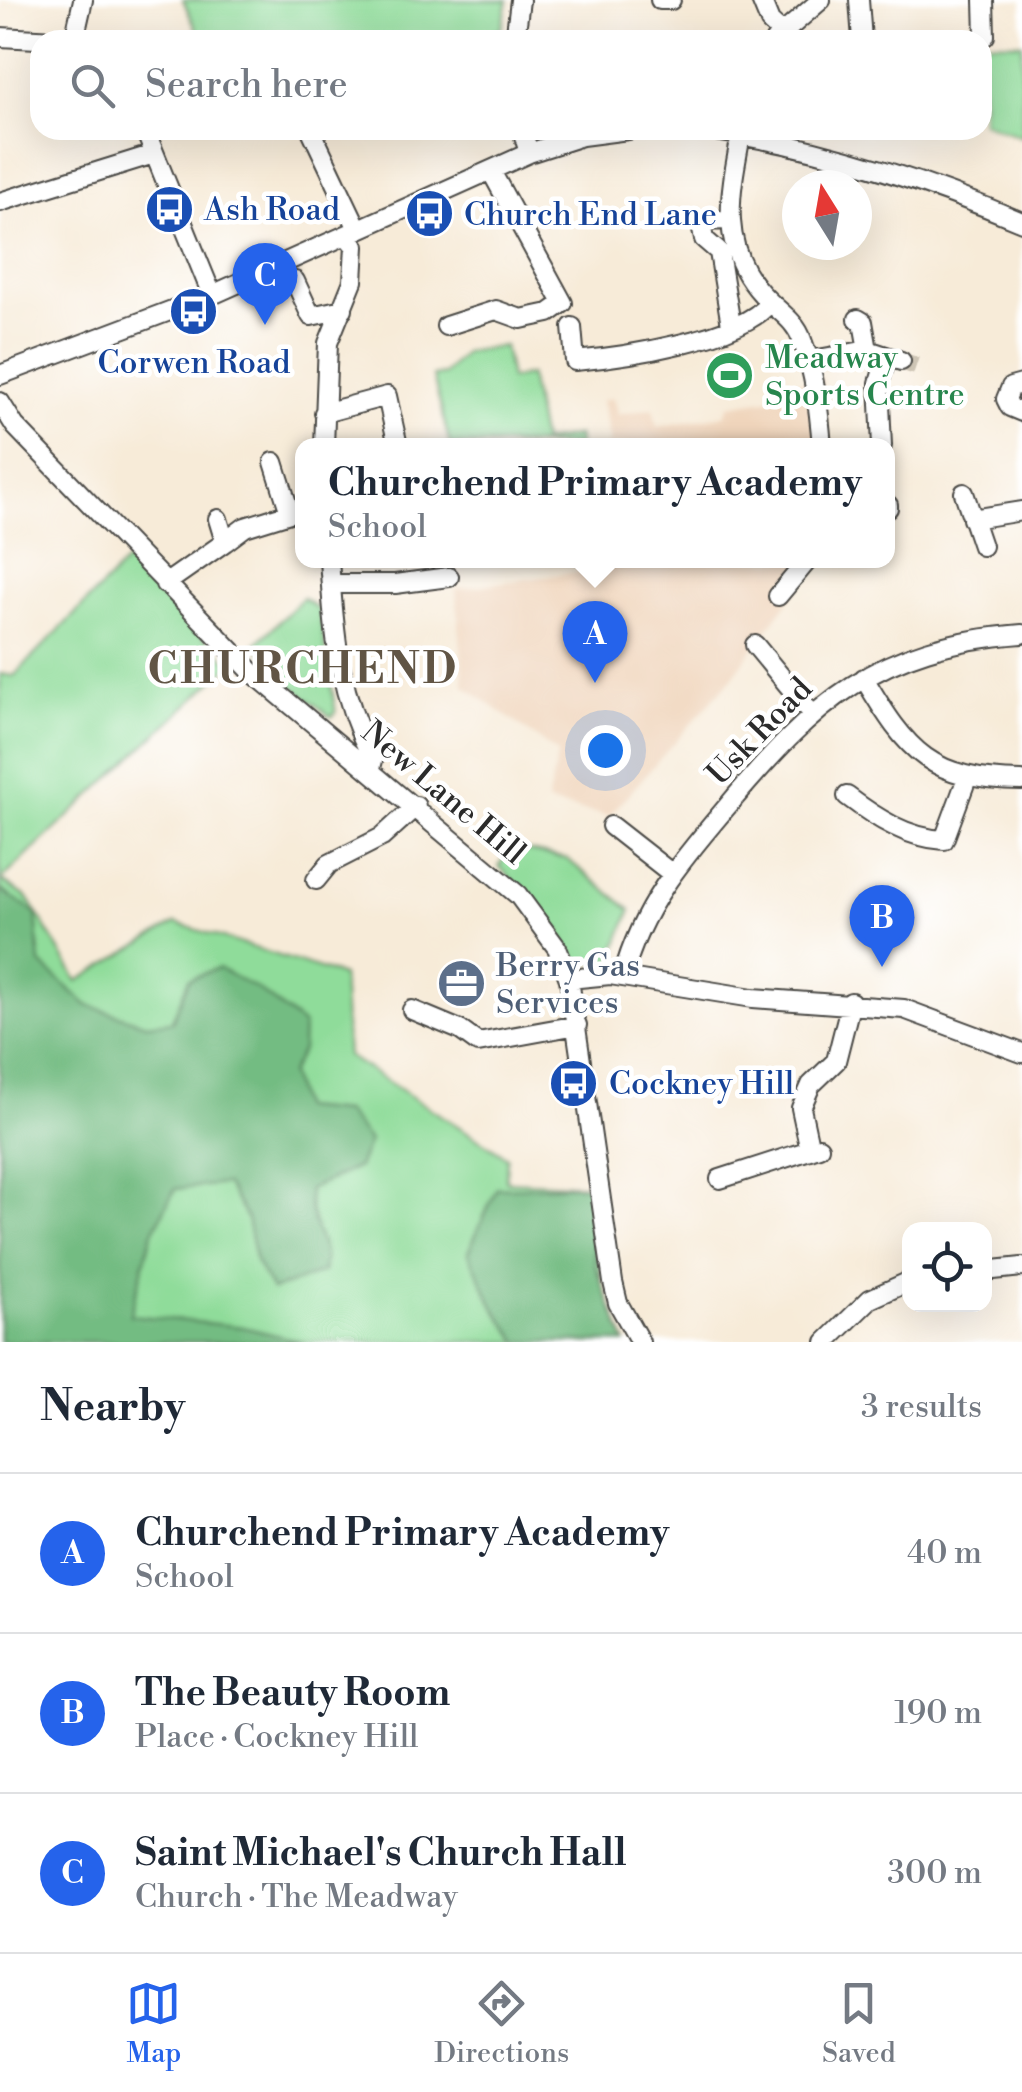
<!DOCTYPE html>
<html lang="en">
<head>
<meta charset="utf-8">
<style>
  :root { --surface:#fff; --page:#f2f2f3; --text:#1f2937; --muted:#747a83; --line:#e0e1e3; --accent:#2563eb }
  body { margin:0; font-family:"Libre Bodoni",serif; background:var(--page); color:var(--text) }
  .controls { position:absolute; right:30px; bottom:30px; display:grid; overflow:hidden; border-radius:20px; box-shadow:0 10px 40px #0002 }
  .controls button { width:90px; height:90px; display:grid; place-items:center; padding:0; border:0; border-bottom:2px solid var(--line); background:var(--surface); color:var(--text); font:50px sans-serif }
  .compass { position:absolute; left:782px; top:170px; width:90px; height:90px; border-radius:50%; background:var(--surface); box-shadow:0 10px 40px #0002; rotate:349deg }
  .you { position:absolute; left:605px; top:750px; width:35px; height:35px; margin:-25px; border:8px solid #fff; border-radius:50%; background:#1a73e8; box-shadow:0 0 0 15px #1a73e833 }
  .badge { display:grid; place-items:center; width:65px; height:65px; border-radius:50%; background:var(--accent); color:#fff; font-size:32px; font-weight:700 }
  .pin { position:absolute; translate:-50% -82px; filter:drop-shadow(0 2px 5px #0008) }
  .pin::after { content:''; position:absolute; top:52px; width:35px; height:30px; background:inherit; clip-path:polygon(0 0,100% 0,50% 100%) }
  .popup { position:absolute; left:295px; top:438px; width:600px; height:130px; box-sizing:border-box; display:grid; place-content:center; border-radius:20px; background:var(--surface); filter:drop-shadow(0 2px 8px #0005); font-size:32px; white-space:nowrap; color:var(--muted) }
  .popup b { font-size:38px; color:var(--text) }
  .popup::after { content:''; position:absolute; left:50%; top:100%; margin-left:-20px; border:20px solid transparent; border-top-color:var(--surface) }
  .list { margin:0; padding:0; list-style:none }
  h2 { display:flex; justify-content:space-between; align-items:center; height:130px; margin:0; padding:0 40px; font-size:42px }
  h2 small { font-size:32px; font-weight:400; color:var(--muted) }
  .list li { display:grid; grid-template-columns:65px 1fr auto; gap:30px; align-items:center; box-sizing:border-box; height:160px; padding:0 40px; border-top:2px solid var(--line) }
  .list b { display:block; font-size:38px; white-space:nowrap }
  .list p { margin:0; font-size:32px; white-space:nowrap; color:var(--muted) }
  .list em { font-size:32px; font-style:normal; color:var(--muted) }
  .icon { flex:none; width:55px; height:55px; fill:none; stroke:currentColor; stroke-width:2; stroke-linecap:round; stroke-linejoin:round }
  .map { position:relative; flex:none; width:1022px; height:1342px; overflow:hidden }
  .search { position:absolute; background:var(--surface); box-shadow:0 10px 40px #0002; left:30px; right:30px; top:30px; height:110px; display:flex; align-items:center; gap:25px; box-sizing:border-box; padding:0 35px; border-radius:30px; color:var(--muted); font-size:38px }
  .sheet { height:610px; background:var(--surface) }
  nav { display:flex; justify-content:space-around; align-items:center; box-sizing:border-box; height:140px; border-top:2px solid var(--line); background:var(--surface); font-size:28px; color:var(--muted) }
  nav a { display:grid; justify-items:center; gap:5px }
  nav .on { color:var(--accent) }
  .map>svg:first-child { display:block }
</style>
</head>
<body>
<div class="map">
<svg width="1022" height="1342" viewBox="0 0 1022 1342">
  <rect width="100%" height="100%" fill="#fff"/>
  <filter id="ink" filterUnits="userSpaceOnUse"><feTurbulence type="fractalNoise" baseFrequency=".01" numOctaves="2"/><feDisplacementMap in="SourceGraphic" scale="20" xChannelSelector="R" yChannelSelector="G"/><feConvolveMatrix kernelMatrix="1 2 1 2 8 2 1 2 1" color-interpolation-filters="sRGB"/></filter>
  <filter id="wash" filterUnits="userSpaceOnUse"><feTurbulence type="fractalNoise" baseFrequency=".0048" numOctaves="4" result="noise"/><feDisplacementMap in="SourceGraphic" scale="40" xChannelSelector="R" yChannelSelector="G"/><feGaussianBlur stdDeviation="2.25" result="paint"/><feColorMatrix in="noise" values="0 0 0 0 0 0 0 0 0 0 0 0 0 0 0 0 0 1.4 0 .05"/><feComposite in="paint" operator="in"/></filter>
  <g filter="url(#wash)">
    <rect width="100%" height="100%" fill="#f7ebd8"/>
    <path fill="#f0d5bc" d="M822 376 830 445H603L610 443 602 400 613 398 618 415 653 408 657 427 725 415 729 405 798 394 796 383Z
      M603 561H818L730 680 609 816 547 803 558 753 464 686 456 589 584 571Z"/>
    <path fill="#8fdc9a" stroke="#5d8462" stroke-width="2.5" d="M183 0H508L502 28 474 40H201Z
      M982 42 1022 43V137L982 122Z
      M504 346 510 379 529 375 542 442 577 436 579 445H450L433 376 444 374 465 352Z
      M127 561 231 664 1 880 28 898 78 981 176 923 342 976 347 1056 507 1157 506 1181 589 1185 603 1290 624 1342H0V674L14 676Z
      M303 598 319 610 336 713 331 717 293 687 255 645Z
      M510 847 567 859 631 910 610 964 573 960 558 929 499 866Z"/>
    <path fill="#73bc82" stroke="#4f7456" stroke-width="2.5" d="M0 889 36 914 40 963 87 1005 146 1024 172 1021 189 979 218 968 259 990 303 1025 302 1050 290 1074 301 1108 345 1112 369 1141 358 1167 309 1189C306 1225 330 1244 323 1272L272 1290 256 1263 247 1219 226 1184 175 1189 152 1234 130 1315 243 1327 304 1342H0Z
      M589 1185 595 1266 626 1342H519L495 1309 468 1252 497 1188Z"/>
  </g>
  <g filter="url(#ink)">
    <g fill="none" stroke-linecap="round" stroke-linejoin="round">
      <path stroke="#cec5b5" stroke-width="18" stroke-dasharray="18 9" stroke-linecap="butt" d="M901 361 916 366"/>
      <defs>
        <path id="minor" d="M660 0H671
          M761 0 770 22 782 33
          M859 0 862 40
          M984 0 985 36
          M0 37 56 40
          M74 40 83 0
          M515 40 520 0
          M775 40 821 0
          M145 130 212 295
          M311 130 358 229
          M522 130 529 153
          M710 130C818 146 921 179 1022 222
          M741 135C730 193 718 246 762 294 776 310 795 319 802 340 815 373 819 411 822 446
          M0 202 154 154
          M728 220 700 221 704 239 719 252 731 325
          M295 281 311 316 343 309
          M858 319 863 322 868 350
          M446 326 496 310 521 319 549 313 563 303 491 171
          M572 327 575 361C621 357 743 339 769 303
          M807 361 868 350 901 361
          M0 375 212 295 529 153 582 136 628 130
          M1022 384 1011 387 1006 399 1010 407 1022 412
          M0 402 15 426 252 672 518 895 557 948 569 979 613 1282 618 1303 640 1342
          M324 413 387 396 398 446
          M324 446 328 343 353 281 355 246 346 235
          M882 446 879 383 887 357
          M964 493 982 546
          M888 505V508
          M972 519 1022 511
          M225 542 245 527 290 513 274 462
          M329 560C335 638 337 689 373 760L371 768
          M165 584 225 542 218 519
          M331 584H395L449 577
          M778 596 808 560
          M755 645 811 713
          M864 678C908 753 931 780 1022 781
          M847 796C876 818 907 838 944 840L967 778
          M611 826 671 873
          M316 880 329 864 382 837 416 806
          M623 976C641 908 680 862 725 809 815 702 876 645 1022 634
          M569 979 610 975 753 998 904 1009 1022 1053
          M412 1010 460 1030 478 1043 577 1025
          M810 1150 801 1108 811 1085 836 1061 851 1002
          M720 1179 819 1147
          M984 1271 1022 1267
          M826 1342 870 1299 910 1281"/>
      </defs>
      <use href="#minor" stroke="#4a4845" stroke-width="22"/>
      <use href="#minor" stroke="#fff" stroke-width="18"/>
    </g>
  </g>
  <defs>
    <symbol id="bus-disc" viewBox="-11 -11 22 22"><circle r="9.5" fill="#1a4fb4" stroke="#fff"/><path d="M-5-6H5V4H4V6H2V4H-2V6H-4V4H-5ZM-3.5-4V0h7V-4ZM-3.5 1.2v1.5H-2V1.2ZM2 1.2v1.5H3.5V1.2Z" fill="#fff"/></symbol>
    <symbol id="stadium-disc" viewBox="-11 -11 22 22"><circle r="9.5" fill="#2e9e5b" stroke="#fff"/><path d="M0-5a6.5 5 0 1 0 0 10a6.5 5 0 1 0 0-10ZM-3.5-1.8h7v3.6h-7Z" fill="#fff"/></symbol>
    <symbol id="office-disc" viewBox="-11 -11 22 22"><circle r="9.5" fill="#5c6f8a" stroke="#fff"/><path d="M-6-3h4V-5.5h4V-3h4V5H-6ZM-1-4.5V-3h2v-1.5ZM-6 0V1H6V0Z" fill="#fff"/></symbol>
  </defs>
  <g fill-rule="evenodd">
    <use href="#bus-disc" x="142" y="182" width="55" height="55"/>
    <use href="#bus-disc" x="402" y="186" width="55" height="55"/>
    <use href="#bus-disc" x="166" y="284" width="55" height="55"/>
    <use href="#stadium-disc" x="702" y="348" width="55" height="55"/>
    <use href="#office-disc" x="434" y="956" width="55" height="55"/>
    <use href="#bus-disc" x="546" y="1056" width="55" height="55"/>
  </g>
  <g text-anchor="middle" stroke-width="9" stroke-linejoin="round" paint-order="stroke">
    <g font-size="32" fill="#164399" stroke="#fff" text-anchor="start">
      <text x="204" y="220">Ash Road</text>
      <text x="464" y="225">Church End Lane</text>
      <text x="194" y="373" text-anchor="middle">Corwen Road</text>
      <text x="609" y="1094">Cockney Hill</text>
    </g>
    <g font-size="32" fill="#27864d" stroke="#fff" text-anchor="start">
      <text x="765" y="368">Meadway<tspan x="765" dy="37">Sports Centre</tspan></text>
    </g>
    <g font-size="32" fill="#2b2b2b" stroke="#fff">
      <text transform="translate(759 731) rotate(-46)" y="11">Usk Road</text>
      <text transform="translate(444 792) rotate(40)" y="11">New Lane Hill</text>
    </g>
    <g font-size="32" fill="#4e5e75" stroke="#fff" text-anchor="start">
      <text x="496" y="976">Berry Gas<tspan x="496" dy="37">Services</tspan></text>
    </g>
    <g font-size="42" font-weight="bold" letter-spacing="2.5" fill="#615545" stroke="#fff">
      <text x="303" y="683">CHURCHEND</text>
    </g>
  </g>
</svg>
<div class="controls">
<button><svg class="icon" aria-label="locate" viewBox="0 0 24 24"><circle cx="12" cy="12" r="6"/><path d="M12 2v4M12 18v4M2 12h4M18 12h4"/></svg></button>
</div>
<svg class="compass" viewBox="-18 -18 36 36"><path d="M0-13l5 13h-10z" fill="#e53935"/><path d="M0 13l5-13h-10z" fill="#747a83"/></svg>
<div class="you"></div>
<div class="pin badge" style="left:595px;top:683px">A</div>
<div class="popup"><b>Churchend Primary Academy</b>School</div>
<div class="pin badge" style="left:882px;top:967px">B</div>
<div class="pin badge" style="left:265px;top:325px">C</div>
<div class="search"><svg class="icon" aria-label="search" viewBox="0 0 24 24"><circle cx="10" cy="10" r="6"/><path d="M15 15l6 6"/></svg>Search here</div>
</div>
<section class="sheet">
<h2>Nearby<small>3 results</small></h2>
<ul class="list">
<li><span class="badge">A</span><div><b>Churchend Primary Academy</b><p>School</p></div><em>40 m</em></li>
<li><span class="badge">B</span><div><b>The Beauty Room</b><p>Place · Cockney Hill</p></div><em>190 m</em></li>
<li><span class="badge">C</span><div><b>Saint Michael's Church Hall</b><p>Church · The Meadway</p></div><em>300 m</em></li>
</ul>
</section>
<nav>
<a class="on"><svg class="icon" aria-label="map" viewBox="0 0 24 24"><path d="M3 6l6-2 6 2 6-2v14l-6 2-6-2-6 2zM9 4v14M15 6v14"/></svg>Map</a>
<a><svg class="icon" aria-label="directions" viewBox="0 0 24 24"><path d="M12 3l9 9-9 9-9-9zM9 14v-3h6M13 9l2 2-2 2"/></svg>Directions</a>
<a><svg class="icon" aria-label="saved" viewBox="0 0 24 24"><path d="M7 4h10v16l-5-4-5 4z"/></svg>Saved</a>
</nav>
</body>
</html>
